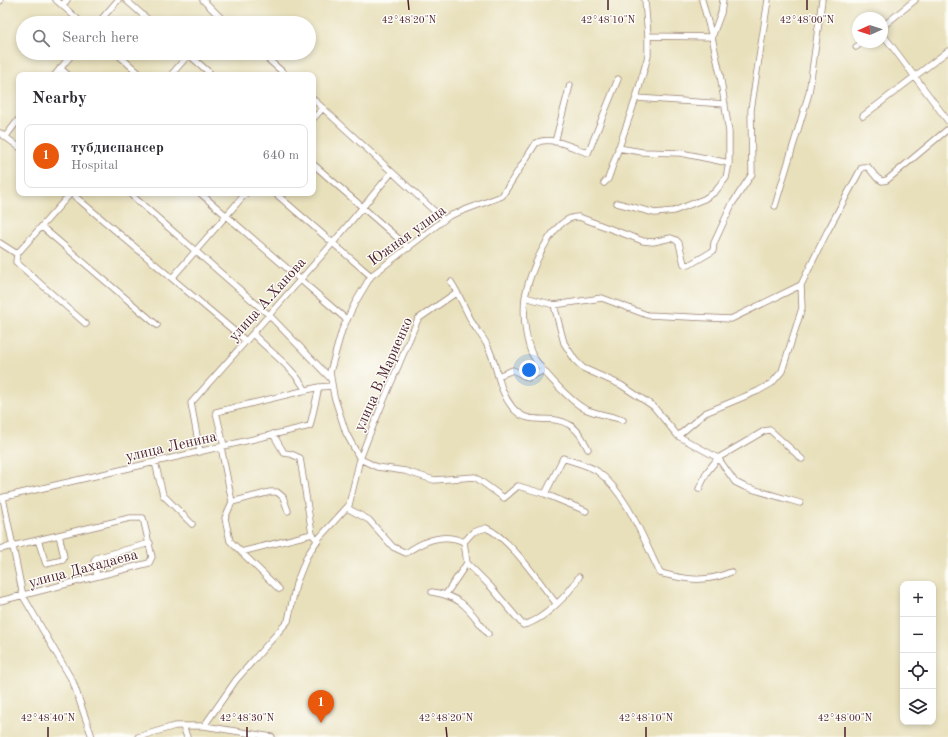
<!DOCTYPE html>
<html lang="en">
<head>
<meta charset="utf-8">
<style>
  :root { --surface:#fff; --page:#f2f2f3; --text:#2b2b33; --muted:#7c7c81; --line:#e1e1e2; --accent:#ea580c }
  body { margin:0; font-family:"Old Standard TT",serif; background:var(--page); color:var(--text) }
  .controls { position:absolute; right:12px; bottom:12px; display:grid; overflow:hidden; border-radius:8px; box-shadow:0 2px 6px #0003 }
  .controls button { width:36px; height:36px; display:grid; place-items:center; padding:0; border:0; border-bottom:1px solid var(--line); background:var(--surface); color:var(--text); font:20px sans-serif }
  .compass { position:absolute; left:852px; top:12px; width:36px; height:36px; border-radius:50%; background:var(--surface); box-shadow:0 2px 6px #0003; rotate:267deg }
  .you { position:absolute; left:529px; top:370px; width:14px; height:14px; margin:-10px; border:3px solid #fff; border-radius:50%; background:#1a73e8; box-shadow:0 0 0 6px #1a73e833 }
  .badge { display:grid; place-items:center; width:26px; height:26px; border-radius:50%; background:var(--accent); color:#fff; font-size:13px; font-weight:700 }
  .pin { position:absolute; translate:-50% -33px; filter:drop-shadow(0 1px 2px #0008) }
  .pin::after { content:''; position:absolute; top:21px; width:14px; height:12px; background:inherit; clip-path:polygon(0 0,100% 0,50% 100%) }
  .list { margin:0; padding:0; list-style:none }
  h2 { display:flex; justify-content:space-between; align-items:center; height:52px; margin:0; padding:0 16px; font-size:17px }
  h2 small { font-size:13px; font-weight:400; color:var(--muted) }
  .list li { display:grid; grid-template-columns:26px 1fr auto; gap:12px; align-items:center; box-sizing:border-box; height:64px; margin:0 8px 8px; padding:0 8px; border:1px solid var(--line); border-radius:8px }
  .list b { display:block; font-size:15px; white-space:nowrap }
  .list p { margin:0; font-size:13px; white-space:nowrap; color:var(--muted) }
  .list em { font-size:13px; font-style:normal; color:var(--muted) }
  .icon { flex:none; width:22px; height:22px; fill:none; stroke:currentColor; stroke-width:2; stroke-linecap:round; stroke-linejoin:round }
  .map { position:relative; flex:none; width:948px; height:737px; overflow:hidden }
  .search { position:absolute; background:var(--surface); box-shadow:0 2px 6px #0003; left:16px; top:16px; width:300px; height:44px; display:flex; align-items:center; gap:10px; box-sizing:border-box; padding:0 14px; border-radius:22px; color:var(--muted); font-size:15px }
  .panel { position:absolute; background:var(--surface); box-shadow:0 2px 6px #0003; left:16px; top:72px; width:300px; height:124px; border-radius:8px }
  .map>svg:first-child { display:block }
</style>
</head>
<body>
<div class="map">
<svg width="948" height="737" viewBox="0 0 948 737">
  <rect width="100%" height="100%" fill="#fdfcf7"/>
  <filter id="ink" filterUnits="userSpaceOnUse"><feTurbulence type="fractalNoise" baseFrequency=".025" numOctaves="2"/><feDisplacementMap in="SourceGraphic" scale="8" xChannelSelector="R" yChannelSelector="G"/><feConvolveMatrix kernelMatrix="1 2 1 2 8 2 1 2 1" color-interpolation-filters="sRGB"/></filter>
  <filter id="wash" filterUnits="userSpaceOnUse"><feTurbulence type="fractalNoise" baseFrequency=".012" numOctaves="4" result="noise"/><feDisplacementMap in="SourceGraphic" scale="16" xChannelSelector="R" yChannelSelector="G"/><feGaussianBlur stdDeviation="0.9" result="paint"/><feColorMatrix in="noise" values="0 0 0 0 0 0 0 0 0 0 0 0 0 0 0 0 0 1.4 0 .05"/><feComposite in="paint" operator="in"/></filter>
  <g filter="url(#wash)">
    <rect width="100%" height="100%" fill="#e8e0bb"/>
  </g>
  <g filter="url(#ink)">
    <g fill="none" stroke-linecap="round" stroke-linejoin="round">
      <defs>
        <path id="minor" d="M56 0 82 23
          M126 0 152 23
          M203 0 226 23
          M0 1V0
          M62 5 67 0
          M98 23 118 0
          M882 27 915 0
          M882 33 948 121
          M648 36 712 37 702 0
          M856 47 863 42
          M116 53 141 75
          M187 53 212 75
          M261 53 286 75
          M60 68 68 75
          M55 75 73 53
          M171 75 190 53
          M636 98 725 104
          M313 99 444 220
          M863 116 948 51
          M313 119 323 108
          M0 133 19 147
          M6 136 19 119
          M555 142 570 85
          M618 148 642 152 681 153 729 163
          M313 164 409 248
          M604 183 608 179 636 98 648 56V36L645 0
          M71 193 246 341
          M129 193 269 315 331 379
          M200 193 347 320
          M275 193 371 276
          M617 203 655 213 674 211 704 199 715 192 726 178 729 163V132L720 74 712 37 721 13 723 0
          M775 206 809 93 822 0
          M42 227 157 325
          M0 243 17 254 16 262 86 324
          M17 254 71 193
          M172 278 246 193
          M451 282C459 294 464 307 471 320 475 329 483 336 487 345 498 365 497 388 512 407 529 428 549 413 568 424 578 429 583 439 588 449
          M525 297 554 305 564 343 575 360 583 368 621 385 653 406 678 436 718 458 735 482 745 487 800 503
          M554 305 602 298 647 315 731 319 801 285 827 232 862 167H868L877 178 882 181 887 180 948 129
          M253 334C270 352 294 368 306 391
          M498 376 513 370 528 378 542 371
          M623 420C611 416 596 414 585 409 570 401 538 367 531 352 525 336 523 314 525 298 528 275 552 215 579 217L643 241 653 242 671 238 676 240 679 243 684 264 689 265 713 251 714 243 732 204 752 174 751 110 768 0
          M273 434 284 453 291 454 300 458 312 534 318 541
          M678 436 705 413 758 391 772 383 782 371 802 308 801 285
          M224 446 216 412 319 387 332 386
          M221 447 232 502 225 518 230 541 279 589
          M200 452 191 403 332 244 392 172
          M360 459 346 433 334 396 330 372 342 330 355 303 371 276 449 216 502 196 536 143C551 135 573 148 588 153L618 79
          M360 459 377 467 405 471 434 480 475 477 504 498 518 486 545 494 586 511
          M155 462 163 495 192 524
          M699 489 707 472 718 458 764 431 770 430 802 459
          M545 494 563 458C573 462 588 465 597 471 627 493 644 541 660 573 687 580 705 583 731 572
          M0 498 310 426 319 387
          M3 498 23 596 73 682 92 737
          M232 502 270 492H277L283 497 288 511
          M347 508 369 520 393 547 406 553C423 541 444 532 464 542
          M38 540 46 564 63 560 64 557 59 535
          M464 542 473 532 486 528C510 538 539 582 556 603
          M0 549 130 518H143L152 557 149 563 0 601
          M241 552 312 534
          M467 563 491 587 523 625C543 621 569 594 579 577
          M97 576 94 562 96 558 150 543
          M432 592C464 597 469 610 488 634
          M446 594 467 563 464 542
          M183 726 187 737
          M204 726 236 680 288 621 296 584 307 556 319 538 349 505 360 459 368 438 418 319 457 292
          M138 737 175 726H204L272 737"/>
      </defs>
      <use href="#minor" stroke="#998073" stroke-width="7"/>
      <use href="#minor" stroke="#fff" stroke-width="5.5"/>
    </g>
  </g>
  <path fill="none" stroke="#4a1f2b" stroke-width="1.5" d="M408 0 409 10M608 0V10M807 0V10M48 727V737M247 727V737M446 727 447 737M646 727V737M845 727V737"/>
  <g text-anchor="middle" stroke-width="3" stroke-linejoin="round" paint-order="stroke">
    <g font-size="15" fill="#4a1f2b" stroke="#fdfcf7">
      <text transform="translate(407 235) rotate(-36)" y="5">Южная улица</text>
      <text transform="translate(267 299) rotate(-48)" y="5">улица А.Ханова</text>
      <text transform="translate(383 374) rotate(-66)" y="5">улица В.Мариенко</text>
      <text transform="translate(171 446) rotate(-13)" y="5">улица Ленина</text>
      <text transform="translate(83 568) rotate(-15)" y="5">улица Дахадаева</text>
    </g>
  </g>
  <g font-size="10" text-anchor="middle" fill="#4a1f2b" stroke="#fdfcf7" stroke-width="3" stroke-linejoin="round" paint-order="stroke">
    <text x="409" y="23">42°48'20"N</text>
    <text x="608" y="23">42°48'10"N</text>
    <text x="807" y="23">42°48'00"N</text>
    <text x="48" y="721">42°48'40"N</text>
    <text x="247" y="721">42°48'30"N</text>
    <text x="446" y="721">42°48'20"N</text>
    <text x="646" y="721">42°48'10"N</text>
    <text x="845" y="721">42°48'00"N</text>
  </g>
</svg>
<div class="controls">
<button>+</button>
<button>−</button>
<button><svg class="icon" aria-label="locate" viewBox="0 0 24 24"><circle cx="12" cy="12" r="6"/><path d="M12 2v4M12 18v4M2 12h4M18 12h4"/></svg></button>
<button><svg class="icon" aria-label="layers" viewBox="0 0 24 24"><path d="M12 4l9 5-9 5-9-5zM3 14l9 5 9-5"/></svg></button>
</div>
<svg class="compass" viewBox="-18 -18 36 36"><path d="M0-13l5 13h-10z" fill="#e53935"/><path d="M0 13l5-13h-10z" fill="#7c7c81"/></svg>
<div class="you"></div>
<div class="pin badge" style="left:321px;top:723px">1</div>
<div class="search"><svg class="icon" aria-label="search" viewBox="0 0 24 24"><circle cx="10" cy="10" r="6"/><path d="M15 15l6 6"/></svg>Search here</div>
<section class="panel">
<h2>Nearby<small></small></h2>
<ul class="list">
<li><span class="badge">1</span><div><b>тубдиспансер</b><p>Hospital</p></div><em>640 m</em></li>
</ul>
</section>
</div>
</body>
</html>
